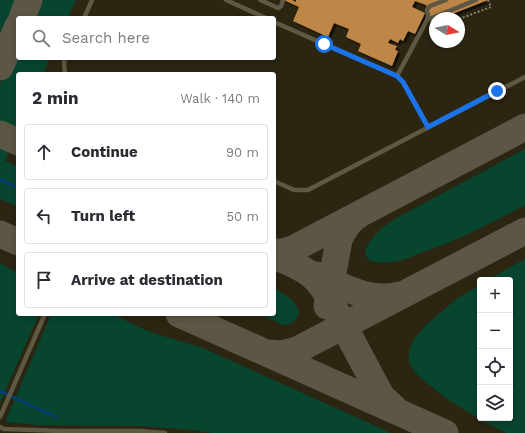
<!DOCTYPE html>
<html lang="en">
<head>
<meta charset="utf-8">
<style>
  :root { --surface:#fff; --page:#f2f2f3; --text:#2b2b33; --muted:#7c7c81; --line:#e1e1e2 }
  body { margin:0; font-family:"Work Sans",sans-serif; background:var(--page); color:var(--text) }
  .controls { position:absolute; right:12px; bottom:12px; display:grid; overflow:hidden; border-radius:4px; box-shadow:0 2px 6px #0003 }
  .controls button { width:36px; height:36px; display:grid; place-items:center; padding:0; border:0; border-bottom:1px solid var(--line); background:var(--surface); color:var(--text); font:20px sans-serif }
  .compass { position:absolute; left:429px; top:12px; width:36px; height:36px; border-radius:50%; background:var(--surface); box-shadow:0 2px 6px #0003; rotate:100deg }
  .stop { position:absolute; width:12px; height:12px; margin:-9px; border:3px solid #1a73e8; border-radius:50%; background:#fff }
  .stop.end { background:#1a73e8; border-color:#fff; box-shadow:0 1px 4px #0008 }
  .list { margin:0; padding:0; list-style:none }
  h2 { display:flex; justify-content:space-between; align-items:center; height:52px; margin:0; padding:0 16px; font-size:17px }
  h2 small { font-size:13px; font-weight:400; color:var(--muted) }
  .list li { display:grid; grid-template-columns:26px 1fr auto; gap:12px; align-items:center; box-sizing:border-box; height:56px; margin:0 8px 8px; padding:0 8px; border:1px solid var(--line); border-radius:4px }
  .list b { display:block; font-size:15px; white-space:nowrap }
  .list em { font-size:13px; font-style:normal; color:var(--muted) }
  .icon { flex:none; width:22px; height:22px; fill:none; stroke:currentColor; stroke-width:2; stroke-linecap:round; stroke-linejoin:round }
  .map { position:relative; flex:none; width:525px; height:433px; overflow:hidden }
  .search { position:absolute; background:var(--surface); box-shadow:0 2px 6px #0003; left:16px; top:16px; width:260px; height:44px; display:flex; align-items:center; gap:10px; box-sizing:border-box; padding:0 14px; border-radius:4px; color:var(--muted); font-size:15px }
  .panel { position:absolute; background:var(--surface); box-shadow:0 2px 6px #0003; left:16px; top:72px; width:260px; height:244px; border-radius:4px }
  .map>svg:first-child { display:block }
</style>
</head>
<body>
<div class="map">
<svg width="525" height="433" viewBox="0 0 525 433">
  <defs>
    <filter id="shadow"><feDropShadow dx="2.5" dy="2.5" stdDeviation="0" flood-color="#0009"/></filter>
  </defs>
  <rect width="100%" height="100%" fill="#2b2512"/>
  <path fill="#07452f" d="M0 0H22C18 12 14 29 0 31Z
    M36 0H76L68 18H28Z
    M18 41V58H50L43 74H18V131L17 134 0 125V84Z
    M0 140 12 145 5 161 18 167V203L14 205 0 199Z
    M525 149V205C491 223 457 241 420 253 413 256 405 260 397 261 367 267 353 256 379 231 386 224 395 219 404 214Z
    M525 259V433H507L488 424 447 399 422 379 413 370 409 362V351L413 341 425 326 455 300 480 285V418H510V280H487Z
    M0 263 18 273V314H39L0 403Z
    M274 288C283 293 308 307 295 320 291 324 288 325 283 325L259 314H274Z
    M51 314H112L150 332 203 348 391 433H212L192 430 141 426 37 425 7 422 6 420 21 385Z"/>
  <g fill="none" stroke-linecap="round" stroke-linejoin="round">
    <path stroke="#053d72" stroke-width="3" d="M0 179 18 188
      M0 391 56 417"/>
    <path stroke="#5c5645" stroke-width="27" d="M22 18 29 0
      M0 67 18 26
      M0 134 18 142
      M0 234 18 242
      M274 252H282L293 249 525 127
      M274 256C298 266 315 272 328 296L378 390 382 397 394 408
      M316 275C342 286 370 303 399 295
      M327 306 339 240C343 230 348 222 357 216
      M179 314 445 433
      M267 353 282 354 297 350 525 231"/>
  </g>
  <path fill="#be8647" filter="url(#shadow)" d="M284 0H292L296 2V0H488L442 18H435V21L432 22 426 5 415 1 412 7 425 13 415 34 408 31 403 41 400 39 398 43 390 39 388 43 397 46 395 50 398 51 392 66 358 51 361 44 346 37 349 29 334 23 328 37 293 21 299 7Z"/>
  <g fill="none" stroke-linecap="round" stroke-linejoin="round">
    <path stroke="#858070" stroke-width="2" stroke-dasharray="2 2" stroke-linecap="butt" d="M459 19 491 7 488 0
      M430 31 435 29"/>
    <path stroke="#5f5843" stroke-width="4.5" d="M226 0 266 18
      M260 0 276 7 279 8 281 6 283 0
      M84 18 92 0
      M427 20 476 0
      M274 22 397 76 403 82 428 127
      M65 74 64 62 65 58
      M397 76 427 20 428 15 427 10 430 6 446 0
      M274 181 294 190H308L525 77
      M0 417 45 314
      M0 427 4 429 62 431H140L165 433"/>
  </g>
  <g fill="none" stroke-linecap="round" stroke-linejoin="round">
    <path stroke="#1a73e8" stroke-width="5" d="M324 44 397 76 403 82 428 127 497 91"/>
  </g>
</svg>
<div class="controls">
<button>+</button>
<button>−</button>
<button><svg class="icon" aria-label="locate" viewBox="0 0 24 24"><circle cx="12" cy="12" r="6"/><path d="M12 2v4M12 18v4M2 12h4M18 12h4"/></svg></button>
<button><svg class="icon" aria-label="layers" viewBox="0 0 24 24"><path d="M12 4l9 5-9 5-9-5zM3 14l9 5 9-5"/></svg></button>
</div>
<svg class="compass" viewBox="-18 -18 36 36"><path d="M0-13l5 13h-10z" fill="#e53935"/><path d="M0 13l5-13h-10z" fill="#7c7c81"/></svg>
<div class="stop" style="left:324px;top:44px"></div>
<div class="stop end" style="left:497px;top:91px"></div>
<div class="search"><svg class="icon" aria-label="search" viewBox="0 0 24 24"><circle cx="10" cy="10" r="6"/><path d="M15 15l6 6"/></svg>Search here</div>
<section class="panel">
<h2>2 min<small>Walk · 140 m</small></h2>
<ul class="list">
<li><svg class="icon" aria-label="ahead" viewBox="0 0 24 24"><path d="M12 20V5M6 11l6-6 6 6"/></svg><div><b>Continue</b></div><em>90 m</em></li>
<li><svg class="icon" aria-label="left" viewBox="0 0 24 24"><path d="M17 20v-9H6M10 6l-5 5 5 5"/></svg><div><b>Turn left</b></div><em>50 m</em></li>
<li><svg class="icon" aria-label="arrive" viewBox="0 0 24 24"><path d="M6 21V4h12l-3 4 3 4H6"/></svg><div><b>Arrive at destination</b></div></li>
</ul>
</section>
</div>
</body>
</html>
